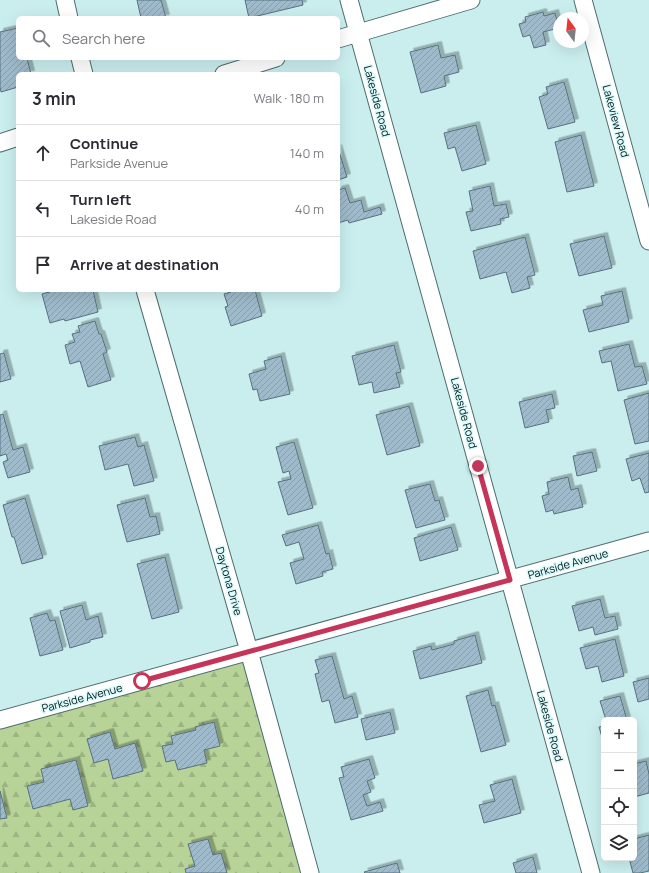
<!DOCTYPE html>
<html lang="en">
<head>
<meta charset="utf-8">
<style>
  :root { --surface:#fff; --page:#f2f2f3; --text:#2b2b33; --muted:#7c7c81; --line:#e1e1e2 }
  body { margin:0; font-family:Manrope,sans-serif; background:var(--page); color:var(--text) }
  .controls { position:absolute; right:12px; bottom:12px; display:grid; overflow:hidden; border-radius:6px; box-shadow:0 4px 16px #0002 }
  .controls button { width:36px; height:36px; display:grid; place-items:center; padding:0; border:0; border-bottom:1px solid var(--line); background:var(--surface); color:var(--text); font:20px sans-serif }
  .compass { position:absolute; left:553px; top:12px; width:36px; height:36px; border-radius:50%; background:var(--surface); box-shadow:0 4px 16px #0002; rotate:345deg }
  .stop { position:absolute; width:12px; height:12px; margin:-9px; border:3px solid #c53559; border-radius:50%; background:#fff }
  .stop.end { background:#c53559; border-color:#fff; box-shadow:0 1px 4px #0008 }
  .list { margin:0; padding:0; list-style:none }
  h2 { display:flex; justify-content:space-between; align-items:center; height:52px; margin:0; padding:0 16px; font-size:17px }
  h2 small { font-size:13px; font-weight:400; color:var(--muted) }
  .list li { display:grid; grid-template-columns:26px 1fr auto; gap:12px; align-items:center; box-sizing:border-box; height:56px; padding:0 16px; border-top:1px solid var(--line) }
  .list b { display:block; font-size:15px; white-space:nowrap }
  .list p { margin:0; font-size:13px; white-space:nowrap; color:var(--muted) }
  .list em { font-size:13px; font-style:normal; color:var(--muted) }
  .icon { flex:none; width:22px; height:22px; fill:none; stroke:currentColor; stroke-width:2; stroke-linecap:round; stroke-linejoin:round }
  .map { position:relative; flex:none; width:649px; height:873px; overflow:hidden }
  .search { position:absolute; background:var(--surface); box-shadow:0 4px 16px #0002; left:16px; top:16px; width:324px; height:44px; display:flex; align-items:center; gap:10px; box-sizing:border-box; padding:0 14px; border-radius:6px; color:var(--muted); font-size:15px }
  .panel { position:absolute; background:var(--surface); box-shadow:0 4px 16px #0002; left:16px; top:72px; width:324px; height:220px; border-radius:6px }
  .map>svg:first-child { display:block }
</style>
</head>
<body>
<div class="map">
<svg width="649" height="873" viewBox="0 0 649 873">
  <defs>
    <pattern id="forest-firs" width="22" height="20" patternUnits="userSpaceOnUse"><rect width="22" height="20" fill="#b7d398"/><path d="M5 1l3.5 6h-7zM16 11l3.5 6h-7z" fill="#9cb482"/></pattern>
    <pattern id="building-hatch" width="6" height="6" patternUnits="userSpaceOnUse"><rect width="6" height="6" fill="#9fbaca"/><path d="M-1 1l2-2M0 6l6-6M5 7l2-2" fill="none" stroke="#889fad"/></pattern>
    <filter id="shadow"><feDropShadow dx="3.5" dy="-3.5" stdDeviation="0" flood-color="#0004"/></filter>
  </defs>
  <rect width="100%" height="100%" fill="#caeeee"/>
  <path fill="url(#forest-firs)" d="M249 653 310 873H0V720Z"/>
  <path fill="url(#building-hatch)" stroke="#57707f" filter="url(#shadow)" d="M137 0H161L166 18H141Z
    M245 0H302L303 5 249 18Z
    M543 12 544 16 555 13 559 28 543 32 546 45 534 48 530 35 523 37 519 24 526 22 525 17Z
    M18 28V58H27L31 74H18V87L1 92 0 87V32Z
    M438 45 441 58 455 55 459 72 444 76 446 86 421 93 410 52Z
    M564 82 575 122 548 129 539 97 548 94 546 87Z
    M476 125 486 164 462 171 455 147 448 149 444 133Z
    M581 135 594 186 567 192 555 142Z
    M338 148 347 177 338 180Z
    M490 186 494 206 506 204 509 217 500 219 501 224 471 231 466 212 473 211 469 191Z
    M345 188 350 203 361 200 364 212 380 207 382 214 349 223 348 220 338 223V190Z
    M604 236 612 268 579 276 570 244Z
    M525 237 535 275 527 277 530 288 512 293 506 272 480 279 473 251Z
    M57 290H83L84 292 93 290 98 312 65 321 64 319 50 323 42 294Z
    M231 290H255L262 316 231 326 225 307 228 306 224 294 231 292Z
    M622 291 629 322 589 332 583 310 603 305 601 296Z
    M95 321 99 334H101L107 352 103 354 111 380 88 387 80 361 70 364 65 345 75 342 72 334 80 332 78 326Z
    M629 344 635 367 642 366 647 384 618 391 611 361 602 363 599 351Z
    M394 345 401 372 396 373 400 387 374 393 372 382 359 385 352 356Z
    M4 353 11 379 0 382V354Z
    M281 356 290 394 260 401 257 389 253 390 249 374 266 369 264 361Z
    M649 393V441L635 444 624 400Z
    M552 394 555 408 546 410 549 422 525 428 519 402Z
    M409 406 420 446 387 455 376 415Z
    M3 414 13 450 23 447 30 472 8 478 3 462 8 460 6 454 0 456V415Z
    M135 437 138 447 144 445 154 481 134 486 128 464 105 470 99 446Z
    M294 442 313 508 288 515 278 482 291 479 289 471 283 473 276 447Z
    M592 452 597 471 577 476 573 456Z
    M649 453V492L645 493 640 478 632 481 626 459Z
    M568 477 571 490 578 488 583 507 554 514 553 510 546 512 542 496 549 494 547 482Z
    M430 484 435 501 439 500 445 520 416 528 405 490Z
    M25 498 43 558 22 564 14 537H12L3 505Z
    M145 498 150 517 156 516 160 534 127 542 117 505Z
    M318 525 326 554 329 553 333 569 322 572 323 576 296 584 290 563 304 559 299 542 286 546 282 535Z
    M451 527 458 550 420 561 414 538Z
    M165 557 179 612 152 619 137 564Z
    M600 599 605 618 615 616 618 629 595 635 593 627 579 631 572 606Z
    M82 605 86 620 98 616 103 637 90 640V642L70 648 60 611Z
    M47 613 50 621 55 620 63 650 40 656 30 618Z
    M475 635 482 663 420 679 413 651 431 646 432 650 454 644V641Z
    M615 639 624 676 602 682 598 666 586 669 580 648Z
    M332 656 344 699 352 696 358 717 335 723 329 700 322 702 315 674 319 673 315 660Z
    M649 678V699L638 702 633 682Z
    M488 690 492 706 495 705 506 745 481 752 466 696Z
    M620 696 627 720H606L600 701Z
    M390 712 395 733 366 740 361 719Z
    M214 722 220 746 204 750 207 763 178 770 175 760 166 762 162 746 173 744 171 736 196 730 195 727Z
    M604 726V744L599 727Z
    M110 732 115 749 135 743 143 771 113 779 108 759 94 763 87 739Z
    M369 759 375 778 367 781 371 792 363 795 367 806 380 802 383 811 351 820 339 778 344 777 341 767Z
    M76 760 88 806 73 810 70 799 33 809 27 786 44 782 41 769Z
    M646 761 649 774V793L634 797V764Z
    M512 779 521 813 484 823 479 805 495 801 490 785Z
    M0 791 7 818 0 819Z
    M649 835V871L640 873H633L629 858H634V839Z
    M208 839 213 855 221 853 227 873H186L185 869 195 866 188 844Z
    M533 857 537 873H516L513 863Z
    M397 863 400 873H365L364 872Z"/>
  <g fill="none" stroke-linecap="round" stroke-linejoin="round">
    <defs>
      <path id="minor" d="M65 0 69 18
        M349 0 591 873
        M583 0 649 241
        M338 39 471 0
        M80 58 84 74
        M224 74 276 58
        M0 143 18 137
        M145 290 249 651 310 873
        M0 720 649 541"/>
    </defs>
    <use href="#minor" stroke="#4d6d6e" stroke-width="19"/>
    <use href="#minor" stroke="#fff" stroke-width="17"/>
  </g>
  <g fill="none" stroke-linecap="round" stroke-linejoin="round">
    <path stroke="#c53559" stroke-width="5" d="M142 681 510 580 478 466"/>
  </g>
  <g text-anchor="middle" stroke-width="3" stroke-linejoin="round" paint-order="stroke">
    <g font-size="11" fill="#0a1718" stroke="#d7fbfc">
      <text transform="translate(377 101) rotate(75)" y="4">Lakeside Road</text>
      <text transform="translate(616 121) rotate(75)" y="4">Lakeview Road</text>
      <text transform="translate(464 413) rotate(75)" y="4">Lakeside Road</text>
      <text transform="translate(568 564) rotate(-16)" y="4">Parkside Avenue</text>
      <text transform="translate(229 581) rotate(74)" y="4">Daytona Drive</text>
      <text transform="translate(82 698) rotate(-15)" y="4">Parkside Avenue</text>
      <text transform="translate(550 726) rotate(75)" y="4">Lakeside Road</text>
    </g>
  </g>
</svg>
<div class="controls">
<button>+</button>
<button>−</button>
<button><svg class="icon" aria-label="locate" viewBox="0 0 24 24"><circle cx="12" cy="12" r="6"/><path d="M12 2v4M12 18v4M2 12h4M18 12h4"/></svg></button>
<button><svg class="icon" aria-label="layers" viewBox="0 0 24 24"><path d="M12 4l9 5-9 5-9-5zM3 14l9 5 9-5"/></svg></button>
</div>
<svg class="compass" viewBox="-18 -18 36 36"><path d="M0-13l5 13h-10z" fill="#e53935"/><path d="M0 13l5-13h-10z" fill="#7c7c81"/></svg>
<div class="stop" style="left:142px;top:681px"></div>
<div class="stop end" style="left:478px;top:466px"></div>
<div class="search"><svg class="icon" aria-label="search" viewBox="0 0 24 24"><circle cx="10" cy="10" r="6"/><path d="M15 15l6 6"/></svg>Search here</div>
<section class="panel">
<h2>3 min<small>Walk · 180 m</small></h2>
<ul class="list">
<li><svg class="icon" aria-label="ahead" viewBox="0 0 24 24"><path d="M12 20V5M6 11l6-6 6 6"/></svg><div><b>Continue</b><p>Parkside Avenue</p></div><em>140 m</em></li>
<li><svg class="icon" aria-label="left" viewBox="0 0 24 24"><path d="M17 20v-9H6M10 6l-5 5 5 5"/></svg><div><b>Turn left</b><p>Lakeside Road</p></div><em>40 m</em></li>
<li><svg class="icon" aria-label="arrive" viewBox="0 0 24 24"><path d="M6 21V4h12l-3 4 3 4H6"/></svg><div><b>Arrive at destination</b></div></li>
</ul>
</section>
</div>
</body>
</html>
